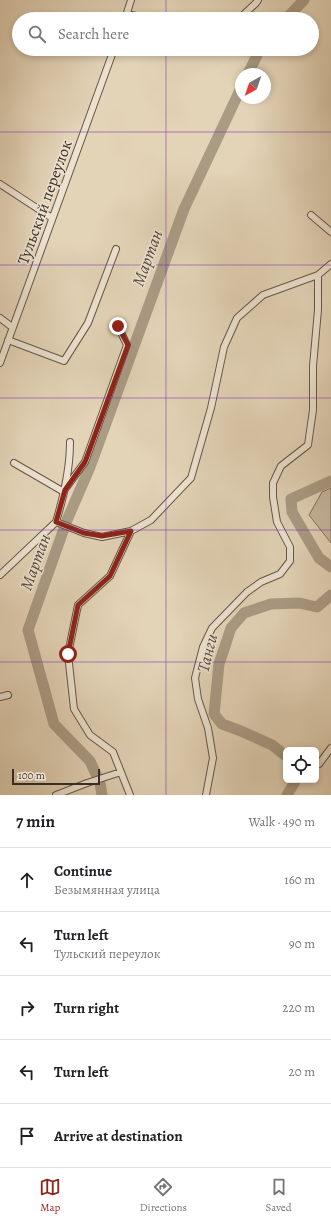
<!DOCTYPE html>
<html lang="en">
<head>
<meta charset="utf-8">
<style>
  :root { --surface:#fff; --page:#f2f2f2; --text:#202124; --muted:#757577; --line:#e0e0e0; --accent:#8f2418 }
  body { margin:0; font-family:Alegreya,serif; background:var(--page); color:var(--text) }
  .controls { position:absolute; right:12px; bottom:12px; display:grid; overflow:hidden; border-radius:6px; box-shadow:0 2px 6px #0003 }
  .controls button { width:36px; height:36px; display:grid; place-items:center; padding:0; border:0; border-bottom:1px solid var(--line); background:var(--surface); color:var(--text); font:20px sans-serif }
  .compass { position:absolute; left:235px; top:68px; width:36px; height:36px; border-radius:50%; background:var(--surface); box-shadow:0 2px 6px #0003; rotate:220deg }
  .scale { position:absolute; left:12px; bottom:10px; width:88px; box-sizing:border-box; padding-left:4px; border:2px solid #3a2e24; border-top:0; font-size:11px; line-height:14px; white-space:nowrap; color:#3a2e24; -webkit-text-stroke:3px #ede2d0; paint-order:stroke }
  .stop { position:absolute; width:12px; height:12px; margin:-9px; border:3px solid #8f2418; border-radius:50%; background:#fff }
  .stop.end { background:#8f2418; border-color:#fff; box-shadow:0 1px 4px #0008 }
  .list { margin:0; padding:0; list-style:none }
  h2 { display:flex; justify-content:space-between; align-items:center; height:52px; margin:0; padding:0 16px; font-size:17px }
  h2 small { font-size:13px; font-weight:400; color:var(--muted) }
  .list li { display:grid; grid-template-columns:26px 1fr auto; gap:12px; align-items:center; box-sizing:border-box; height:64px; padding:0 16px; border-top:1px solid var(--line) }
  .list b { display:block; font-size:15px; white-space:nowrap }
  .list p { margin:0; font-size:13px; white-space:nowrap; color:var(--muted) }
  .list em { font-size:13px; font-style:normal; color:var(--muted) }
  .icon { flex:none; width:22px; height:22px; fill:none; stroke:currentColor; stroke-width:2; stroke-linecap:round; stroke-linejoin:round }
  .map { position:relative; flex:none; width:331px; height:795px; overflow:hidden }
  .search { position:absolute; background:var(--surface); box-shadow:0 2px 6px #0003; left:12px; right:12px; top:12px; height:44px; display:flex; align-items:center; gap:10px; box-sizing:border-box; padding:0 14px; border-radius:22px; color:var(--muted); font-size:15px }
  .sheet { height:372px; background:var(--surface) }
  nav { display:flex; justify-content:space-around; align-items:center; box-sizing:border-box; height:56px; border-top:1px solid var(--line); background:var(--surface); font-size:11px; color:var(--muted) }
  nav a { display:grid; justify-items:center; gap:2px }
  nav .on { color:var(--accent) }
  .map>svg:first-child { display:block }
</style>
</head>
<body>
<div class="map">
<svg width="331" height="795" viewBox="0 0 331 795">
  <rect width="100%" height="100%" fill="#e3d3b7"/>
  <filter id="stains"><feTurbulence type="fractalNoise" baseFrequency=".005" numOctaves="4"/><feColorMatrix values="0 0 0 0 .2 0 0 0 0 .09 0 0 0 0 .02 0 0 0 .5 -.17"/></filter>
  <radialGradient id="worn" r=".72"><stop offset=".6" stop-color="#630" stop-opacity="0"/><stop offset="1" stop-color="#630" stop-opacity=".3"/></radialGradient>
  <path fill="#c6b79e" stroke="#807261" d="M331 488V543L309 515 322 492Z"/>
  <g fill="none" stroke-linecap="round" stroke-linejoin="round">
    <path stroke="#aa9b85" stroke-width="11" d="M286 19 304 0
      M248 74 260 49
      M331 481 291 499 292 512 319 558 331 567
      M286 756 272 745 241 731 222 724 214 714 219 664 231 628 244 613 271 604 299 603 317 607 331 595
      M102 795 100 783 90 761 54 724 28 630 67 520 90 467 184 209 241 88
      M287 795 296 780"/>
    <defs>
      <path id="minor" d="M127 14 148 19
        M125 19 131 0
        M239 19 256 3 258 0
        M0 184 52 218
        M311 215 331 232
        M0 318 12 327
        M8 340 64 361 88 323 116 249
        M0 363 114 49
        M14 463 64 492
        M65 489 85 462 127 345 118 326
        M56 522 84 533 102 537 131 531 151 520 191 478 211 408 224 347 237 318 263 295 318 275 331 264
        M56 522C64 495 70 470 70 442
        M0 575 56 522
        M0 697 8 695
        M319 764 331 748
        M56 795 87 783 121 772
        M130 795 113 752 90 735 74 709 68 654 78 605 110 576 131 531
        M206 795 213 758 208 728 198 699 195 678 203 647 212 628 247 592 261 582 280 574 290 561V547L277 522 273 497V483L281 466 308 445 313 410V366L318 310V275"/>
    </defs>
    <use href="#minor" stroke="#645749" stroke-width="8"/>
    <use href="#minor" stroke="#ede2d0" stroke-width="6"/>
  </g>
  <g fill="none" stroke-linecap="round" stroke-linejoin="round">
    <path stroke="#8f2418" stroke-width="5" d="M68 654 78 605 110 576 131 531 102 536 84 533 56 522 65 490 85 462 128 345 118 326"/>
  </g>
  <path fill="none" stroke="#7b2cbf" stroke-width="1" stroke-opacity="0.55" d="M166 0V19M166 49V795M0 132H331M0 265H331M0 398H331M0 530H331M0 662H331"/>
  <g text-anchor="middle" stroke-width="3" stroke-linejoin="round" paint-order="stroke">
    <g font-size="16" fill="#3a2e24" stroke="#ede2d0">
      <text transform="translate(44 202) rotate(-70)" y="6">Тульский переулок</text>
    </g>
    <g font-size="17" font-style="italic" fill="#56493c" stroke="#ede2d0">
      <text transform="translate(147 258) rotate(-70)" y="6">Мартан</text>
      <text transform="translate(35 562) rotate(-70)" y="6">Мартан</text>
      <text transform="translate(207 653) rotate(-76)" y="6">Танги</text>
    </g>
  </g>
  <rect width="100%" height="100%" filter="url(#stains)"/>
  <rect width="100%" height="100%" fill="url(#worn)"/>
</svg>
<div class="controls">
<button><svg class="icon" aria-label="locate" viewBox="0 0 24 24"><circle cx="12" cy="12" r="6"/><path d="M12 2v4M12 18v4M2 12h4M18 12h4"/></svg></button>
</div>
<svg class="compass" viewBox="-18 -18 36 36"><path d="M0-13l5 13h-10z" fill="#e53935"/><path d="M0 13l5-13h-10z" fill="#757577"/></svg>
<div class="scale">100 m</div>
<div class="stop" style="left:68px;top:654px"></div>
<div class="stop end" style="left:118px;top:326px"></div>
<div class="search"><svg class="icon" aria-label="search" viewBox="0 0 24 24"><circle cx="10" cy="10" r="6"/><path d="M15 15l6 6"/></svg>Search here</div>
</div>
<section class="sheet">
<h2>7 min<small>Walk · 490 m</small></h2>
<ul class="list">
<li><svg class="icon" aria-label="ahead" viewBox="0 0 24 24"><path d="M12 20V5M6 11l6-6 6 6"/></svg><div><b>Continue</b><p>Безымянная улица</p></div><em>160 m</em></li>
<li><svg class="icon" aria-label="left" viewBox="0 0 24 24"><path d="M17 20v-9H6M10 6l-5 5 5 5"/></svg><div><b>Turn left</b><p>Тульский переулок</p></div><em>90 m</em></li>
<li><svg class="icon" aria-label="right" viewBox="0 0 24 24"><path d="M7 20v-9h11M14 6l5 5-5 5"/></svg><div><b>Turn right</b></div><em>220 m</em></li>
<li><svg class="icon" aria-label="left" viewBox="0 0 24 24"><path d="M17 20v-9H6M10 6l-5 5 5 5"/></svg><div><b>Turn left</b></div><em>20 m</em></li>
<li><svg class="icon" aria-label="arrive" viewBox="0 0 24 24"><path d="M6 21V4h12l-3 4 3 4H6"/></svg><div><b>Arrive at destination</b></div></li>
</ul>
</section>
<nav>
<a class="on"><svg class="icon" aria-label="map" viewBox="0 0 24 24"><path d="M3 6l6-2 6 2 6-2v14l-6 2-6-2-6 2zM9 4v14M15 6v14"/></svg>Map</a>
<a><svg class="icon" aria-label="directions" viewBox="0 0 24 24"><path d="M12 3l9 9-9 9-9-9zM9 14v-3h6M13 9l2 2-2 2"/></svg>Directions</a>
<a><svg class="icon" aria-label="saved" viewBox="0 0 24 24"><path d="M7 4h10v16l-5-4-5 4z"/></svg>Saved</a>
</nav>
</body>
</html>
